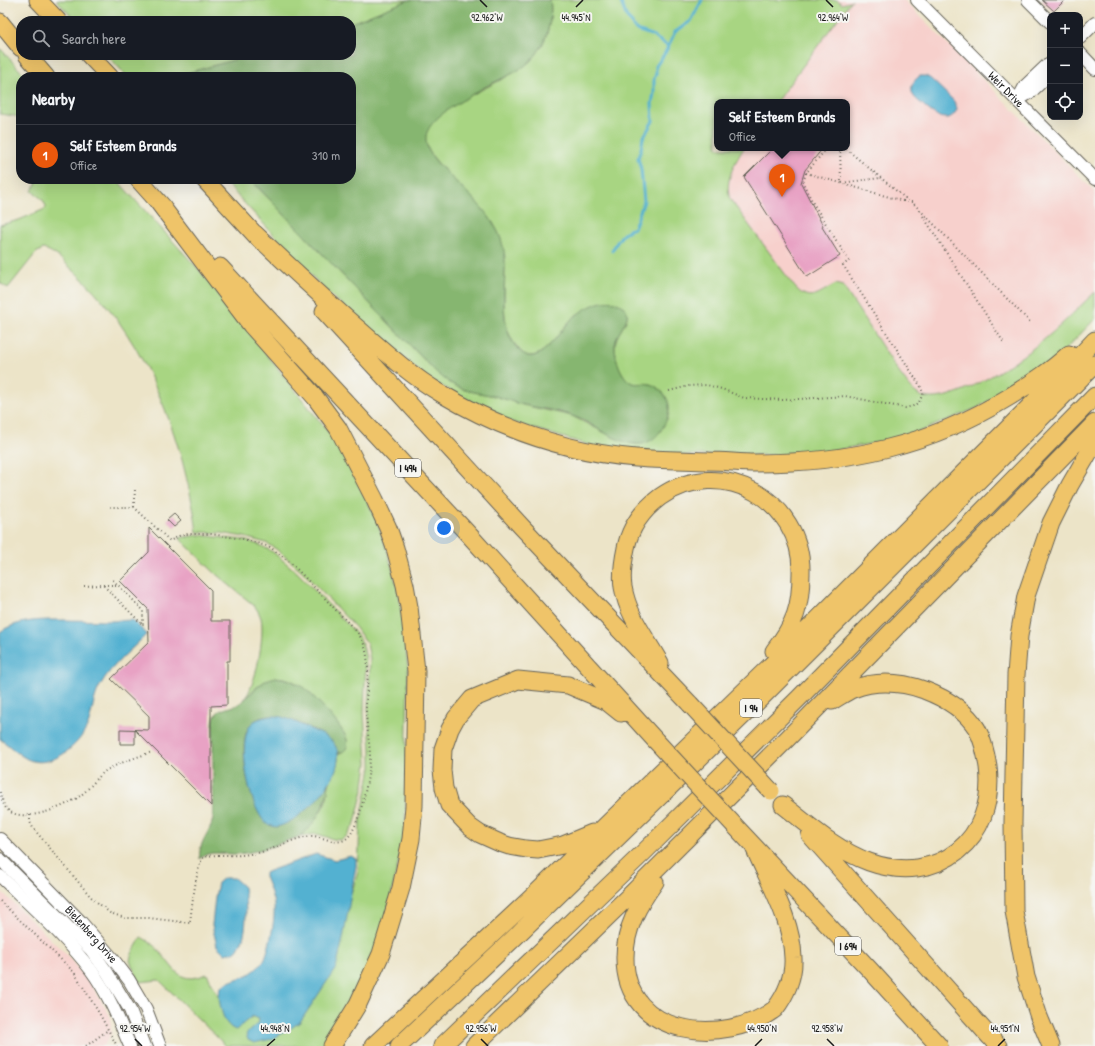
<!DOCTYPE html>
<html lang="en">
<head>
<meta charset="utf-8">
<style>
  :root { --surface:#171b24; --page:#20242c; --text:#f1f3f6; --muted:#9ea1a6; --line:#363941; --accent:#ea580c }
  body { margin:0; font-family:"Patrick Hand",sans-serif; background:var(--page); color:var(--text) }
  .controls { position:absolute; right:12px; top:12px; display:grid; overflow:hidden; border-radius:8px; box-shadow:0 4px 16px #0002 }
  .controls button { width:36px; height:36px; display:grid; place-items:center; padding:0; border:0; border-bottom:1px solid var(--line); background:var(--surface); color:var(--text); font:20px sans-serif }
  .you { position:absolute; left:444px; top:528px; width:14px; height:14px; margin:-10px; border:3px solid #fff; border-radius:50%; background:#1a73e8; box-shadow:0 0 0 6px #1a73e833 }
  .badge { display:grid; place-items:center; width:26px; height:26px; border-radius:50%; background:var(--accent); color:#fff; font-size:13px; font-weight:700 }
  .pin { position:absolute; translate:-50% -33px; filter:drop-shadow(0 1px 2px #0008) }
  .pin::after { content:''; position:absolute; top:21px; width:14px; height:12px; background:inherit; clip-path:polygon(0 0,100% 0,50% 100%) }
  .popup { position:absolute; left:714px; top:99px; width:136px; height:52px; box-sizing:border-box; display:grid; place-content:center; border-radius:8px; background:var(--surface); filter:drop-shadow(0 1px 3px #0005); font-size:13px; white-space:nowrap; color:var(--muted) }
  .popup b { font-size:15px; color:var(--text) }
  .popup::after { content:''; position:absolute; left:50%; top:100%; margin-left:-8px; border:8px solid transparent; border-top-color:var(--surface) }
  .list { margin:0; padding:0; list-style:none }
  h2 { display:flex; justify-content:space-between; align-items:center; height:52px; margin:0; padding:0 16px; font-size:17px }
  h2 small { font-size:13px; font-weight:400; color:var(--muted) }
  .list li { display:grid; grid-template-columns:26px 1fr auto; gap:12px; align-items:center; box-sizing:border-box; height:60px; padding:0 16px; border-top:1px solid var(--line) }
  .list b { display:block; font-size:15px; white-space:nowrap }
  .list p { margin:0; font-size:13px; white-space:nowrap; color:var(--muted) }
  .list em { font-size:13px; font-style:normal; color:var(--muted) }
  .icon { flex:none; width:22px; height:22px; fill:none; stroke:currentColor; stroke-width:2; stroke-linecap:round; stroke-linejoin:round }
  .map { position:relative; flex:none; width:1095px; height:1046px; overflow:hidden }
  .search { position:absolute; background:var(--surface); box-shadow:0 4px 16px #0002; left:16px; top:16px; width:340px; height:44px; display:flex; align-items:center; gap:10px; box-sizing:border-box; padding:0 14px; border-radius:16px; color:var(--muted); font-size:15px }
  .panel { position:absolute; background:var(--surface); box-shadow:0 4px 16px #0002; left:16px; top:72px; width:340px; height:112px; border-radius:16px }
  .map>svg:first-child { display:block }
</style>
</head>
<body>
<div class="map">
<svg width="1095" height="1046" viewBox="0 0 1095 1046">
  <rect width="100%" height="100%" fill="#f6f6f2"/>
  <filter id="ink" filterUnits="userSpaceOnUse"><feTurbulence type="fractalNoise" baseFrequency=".025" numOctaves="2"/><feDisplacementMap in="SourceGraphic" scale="8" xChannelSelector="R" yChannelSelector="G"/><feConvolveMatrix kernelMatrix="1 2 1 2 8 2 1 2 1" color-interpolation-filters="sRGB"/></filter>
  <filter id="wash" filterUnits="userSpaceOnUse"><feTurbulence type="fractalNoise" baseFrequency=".012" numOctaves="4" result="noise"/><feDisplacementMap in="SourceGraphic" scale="16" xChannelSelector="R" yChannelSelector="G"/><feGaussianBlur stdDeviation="0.9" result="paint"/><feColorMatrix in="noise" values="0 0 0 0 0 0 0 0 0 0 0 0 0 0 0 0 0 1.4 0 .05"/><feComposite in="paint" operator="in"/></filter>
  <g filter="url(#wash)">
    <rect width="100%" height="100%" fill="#ece4c8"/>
    <path fill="#f7d0cc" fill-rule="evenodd" d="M56 0H904L1095 192V319L1082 332 848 451 497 417 325 290 222 179H351V77H128L107 55H351V21H76ZM717 102H847V148H717Z
      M0 890 67 955 91 984 108 1012 111 1018V1032L109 1038 104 1046H0Z"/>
    <path fill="#a8d582" stroke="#62784f" d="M56 0H409L351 23V21H76Z
      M550 0H837L842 4 850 2 852 0 776 102H717V148H744C735 162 724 181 730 199L794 286C810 305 819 292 836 284L843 286 900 374C906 381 912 392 921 396 951 409 1023 357 1046 338 1063 324 1079 307 1095 292V319L1056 359 977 408 906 437 810 455H676L599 448 505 420 427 378 325 290 222 179H250L435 371 450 383 465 390 495 396 523 405 572 416 613 437 635 444C644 437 657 430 665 422 671 415 670 403 665 396 662 392 654 385 648 384 642 382 636 386 630 382 624 378 619 368 617 361 615 355 614 347 616 340 619 330 631 320 626 309 617 302 612 302 601 304 591 307 582 310 574 317 563 326 546 357 530 356 525 356 521 352 518 348 493 321 512 273 501 240 494 216 467 193 449 175 442 167 433 159 428 149 426 145 425 139 426 134 433 104 511 82 532 59 539 52 544 42 547 33 550 22 552 11 550 0Z
      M0 48 26 77H21V117L0 114Z
      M107 55H252L172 77H128Z
      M39 179H116L201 272 333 438 341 451 375 516 388 553 399 594 408 668 405 832 380 946 327 1046H226L159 980 139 982 130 961C131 952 138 945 141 937 149 941 155 946 161 953 176 971 180 985 207 974L222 1003 246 1021 258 1013 341 909 352 891 358 872 360 823 371 768V751L368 708 370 659 367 644 356 628 301 570 276 549 266 543 244 537 221 533 197 532C194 507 188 484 182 460 162 390 129 321 75 272 66 264 55 251 43 249L36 253 8 288 0 283V225L19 220 45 209 46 206 43 200 32 191Z
      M199 535 243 540 260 545 273 552 298 573 351 628 360 639 363 646 366 659 364 712 367 763 364 786 355 823 347 836 340 840 333 839 317 834 301 836C312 825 322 812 327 798 328 793 328 787 330 782 334 772 339 765 338 753H341L347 740C344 731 336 723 330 716 317 701 296 673 273 678 261 681 253 691 244 699 256 687 265 635 261 618 259 612 256 607 251 603L217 575 179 538Z"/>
    <path fill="#86b670" stroke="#516946" d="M409 0H550C552 11 550 22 547 33 535 69 513 72 483 88 473 94 463 100 452 107 443 113 432 121 427 132 425 137 426 144 428 149 432 158 440 166 447 173 464 190 488 210 498 232 502 240 504 249 505 258 506 286 497 326 518 349 521 352 523 354 528 356 544 360 563 326 574 317 581 311 590 306 598 303 608 300 618 301 626 309 631 319 619 330 616 340 614 346 615 354 617 360 619 368 624 379 632 383 637 385 644 382 650 384 659 386 670 398 669 408 668 423 657 442 641 444 620 446 598 427 580 419 562 411 543 409 524 405 515 403 505 399 495 396 486 394 475 393 466 390 454 387 444 379 435 371L250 179H351V77H172L252 55H351V23Z
      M275 677C286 678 295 682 304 688 314 696 345 729 347 740 349 748 345 752 338 753 333 736 313 730 298 723 281 716 257 709 247 731 238 749 251 820 272 826 288 831 321 795 329 783 329 799 314 828 300 836 297 838 292 839 289 840 272 847 256 852 238 854 227 855 208 849 200 859 197 844 210 833 213 819V726C213 721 214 717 216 714 221 708 230 708 237 705 251 697 258 681 275 677Z"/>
    <path fill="#53b1d1" stroke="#386676" d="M920 76H926L931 79 953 100 956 105 957 109C950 127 933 114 924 106 920 102 913 98 912 92 910 85 915 79 920 76Z
      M66 620 111 621 132 620 147 634C132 649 111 666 101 684 93 697 93 711 88 725 79 746 51 770 27 759 17 754 9 745 0 739V632C18 619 44 620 66 620Z
      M271 716C283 715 295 722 306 727 316 732 331 736 336 747 349 773 301 823 276 827 272 826 268 825 265 822 249 807 236 741 251 724 255 719 264 717 271 716Z
      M316 854 335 860 351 856 356 859V866L343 939 336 968 300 1022 285 1032 272 1039 254 1043 248 1040 246 1034 258 1023 259 1019 252 1016 236 1030C232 1029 229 1026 226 1022 222 1016 216 994 221 987 226 981 243 978 251 973 256 970 261 964 264 960 270 948 277 912 273 900 271 892 268 884 265 877V873L269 871Z
      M224 878H234L244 887C246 903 250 942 234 952 232 953 228 953 225 954L217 946 212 925 215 897 218 883Z"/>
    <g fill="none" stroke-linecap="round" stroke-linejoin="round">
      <path stroke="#53b1d1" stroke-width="3" d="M620 0 627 18 632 23 633 27 637 30 651 35 668 46
        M612 251C618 240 622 232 634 228L644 201 641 169 638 158 641 149 643 138 653 121 652 104 654 93V79L656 74V66L665 53 675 32 691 21 702 0"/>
    </g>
    <g id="blocks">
      <path fill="#e8a2c4" d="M1042 0H1065L1054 11Z
        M773 148H823L805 170 801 183 823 226 822 227 840 256 807 277 744 177Z
        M174 514 181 521 174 527 167 520Z
        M149 528 211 590V621H230V661H227V705L211 706V806L135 730V744H120V729L149 730V716L111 679 149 642 148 609 120 581 149 552Z"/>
    </g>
  </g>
  <g filter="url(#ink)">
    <use href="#blocks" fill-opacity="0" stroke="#656258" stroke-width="1"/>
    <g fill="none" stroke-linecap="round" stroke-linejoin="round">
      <defs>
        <g id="minor">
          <path id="s1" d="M917 0 1095 179"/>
          <path d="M1028 0 1050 22"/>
          <path d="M1080 38 1095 23"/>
          <path d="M1080 53 1095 69"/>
          <path d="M1018 100 1031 92 1050 74"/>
          <path d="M1017 101 1025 86 1046 66 1050 64"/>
          <path id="s2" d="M0 839 81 922 113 959 129 980 146 1009 160 1046"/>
          <path d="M0 859 91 950 107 972 130 1010 144 1046"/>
          <path d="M0 876C31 906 65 936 91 970 108 993 119 1020 130 1046"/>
        </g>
        <path id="highway" d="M38 0 58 21
          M0 22 21 48
          M27 55 46 77
          M89 55 110 77
          M138 179 163 207
          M204 179 261 241
          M156 199 251 325 315 397 338 428 375 500 388 528 395 548 405 585 409 607 416 671 414 806 411 839 401 888 381 954 358 1004 332 1046
          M254 233C290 267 325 300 362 332 387 354 413 377 442 394 501 429 567 452 636 458 660 460 685 460 709 461 725 461 740 463 755 463 848 463 929 446 1009 397 1030 384 1051 371 1069 354
          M220 267 471 537 656 741
          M324 311 521 526 690 704
          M660 663C646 638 628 616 623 587 621 574 623 562 626 548 630 527 643 510 660 497 721 454 803 500 801 573 801 607 795 624 774 651
          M783 805C810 826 836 850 869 862 938 887 997 839 988 767 986 754 983 740 977 729 965 709 945 698 924 690 901 682 877 680 853 689 846 692 839 697 832 701
          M735 826 871 971 939 1046
          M592 833 563 845 538 850 526 849 509 846 500 843 480 834 470 827 449 805 444 788 442 770 443 749 450 729 456 718 472 699 518 680 568 685 606 701 621 713
          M810 835 998 1046
          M655 882C639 904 625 928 625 957 624 1039 726 1046 775 1009 786 995 794 976 793 958 792 919 769 883 754 847
          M373 1046 529 900 797 640 1073 363 1095 340
          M399 1046 512 940 754 705 1095 364
          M442 1046 643 853 799 698 1095 396
          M474 1046 630 895 788 738 1095 423
          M1051 1046 1039 1017 1026 977 1014 911 1013 823 1016 675 1019 636 1026 596 1051 523 1070 485 1095 442"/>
      </defs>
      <use href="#minor" stroke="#656258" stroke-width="14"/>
      <use href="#highway" stroke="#656258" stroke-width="19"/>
      <path stroke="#656258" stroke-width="2" stroke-dasharray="1 3" stroke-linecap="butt" d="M840 148 841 183 880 178
        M806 173 903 201 905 198 845 148
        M903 201 912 202 1030 322
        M923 216 1004 343
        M669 391 689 386 707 385 722 389 744 398 784 400 845 396 905 408 913 406 919 402 923 394 921 387 843 265 849 261 813 203 803 183 806 173 827 148
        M134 507 135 489
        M103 585H118
        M84 586 103 585 143 625V610L113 580
        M0 792C2 798 3 807 9 811 26 823 65 807 80 796 89 789 96 779 104 772 115 764 140 756 152 752
        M30 815V822L33 828 91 897 110 913 125 918H149L190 923C191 912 197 864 203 858 210 853 233 856 242 855 253 854 264 852 274 848 286 843 299 837 312 836 323 836 336 846 346 839 360 829 369 776 370 759 370 742 366 725 366 708 366 682 374 654 357 632L292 564 270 547 243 539 211 534H188L179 536 170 541 134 507H110
        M0 901 74 972 99 1013 117 1046
        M86 1046 108 1030"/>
      <use href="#minor" stroke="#fff" stroke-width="12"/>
      <use href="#highway" stroke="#efc469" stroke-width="17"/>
      <defs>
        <path id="highway-bridge" d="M690 704 771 791
          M656 741 735 826"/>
      </defs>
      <use href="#highway-bridge" stroke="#656258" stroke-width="19" stroke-linecap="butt"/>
      <use href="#highway-bridge" stroke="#efc469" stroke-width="17"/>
    </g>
  </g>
  <path fill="none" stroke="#1c1c1c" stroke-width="1.5" d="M480 0 487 7M826 0 833 7M576 7 583 0M135 1039 142 1046M481 1039 488 1046M827 1039 834 1046M267 1046 275 1039M755 1046 762 1039M998 1046 1005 1039"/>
  <g text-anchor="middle" stroke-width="4" stroke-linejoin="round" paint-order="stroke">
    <g fill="#f6f6f2" stroke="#5d5d5c" stroke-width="1">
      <rect x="395" y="459" width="26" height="18" rx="3"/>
      <rect x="740" y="699" width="22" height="18" rx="3"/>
      <rect x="835" y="937" width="26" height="18" rx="3"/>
    </g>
    <g font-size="11" font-weight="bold" fill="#1c1c1c">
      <text x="408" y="472">I 494</text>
      <text x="751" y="712">I 94</text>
      <text x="848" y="950">I 694</text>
    </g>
    <g font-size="12" fill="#1c1c1c" stroke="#f6f6f2">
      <text dy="4" stroke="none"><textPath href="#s1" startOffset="126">Weir Drive</textPath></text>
      <text dy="4" stroke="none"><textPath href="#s2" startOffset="132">Bielenberg Drive</textPath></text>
    </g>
  </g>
  <g font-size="10" text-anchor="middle" fill="#1c1c1c" stroke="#f6f6f2" stroke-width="4" stroke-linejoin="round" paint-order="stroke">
    <text x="487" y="21">92.962°W</text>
    <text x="576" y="21">44.945°N</text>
    <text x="833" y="21">92.964°W</text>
    <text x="135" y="1032">92.954°W</text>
    <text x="275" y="1032">44.948°N</text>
    <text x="481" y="1032">92.956°W</text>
    <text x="762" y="1032">44.950°N</text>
    <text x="827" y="1032">92.958°W</text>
    <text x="1005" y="1032">44.951°N</text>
  </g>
</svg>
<div class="controls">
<button>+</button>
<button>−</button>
<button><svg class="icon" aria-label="locate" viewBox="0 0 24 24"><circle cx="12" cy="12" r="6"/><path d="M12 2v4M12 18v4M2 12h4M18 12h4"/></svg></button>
</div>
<div class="you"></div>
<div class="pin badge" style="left:782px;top:197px">1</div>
<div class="popup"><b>Self Esteem Brands</b>Office</div>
<div class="search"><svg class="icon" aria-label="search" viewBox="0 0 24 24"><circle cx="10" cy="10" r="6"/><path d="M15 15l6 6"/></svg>Search here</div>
<section class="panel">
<h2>Nearby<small></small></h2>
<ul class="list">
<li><span class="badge">1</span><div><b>Self Esteem Brands</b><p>Office</p></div><em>310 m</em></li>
</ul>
</section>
</div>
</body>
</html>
